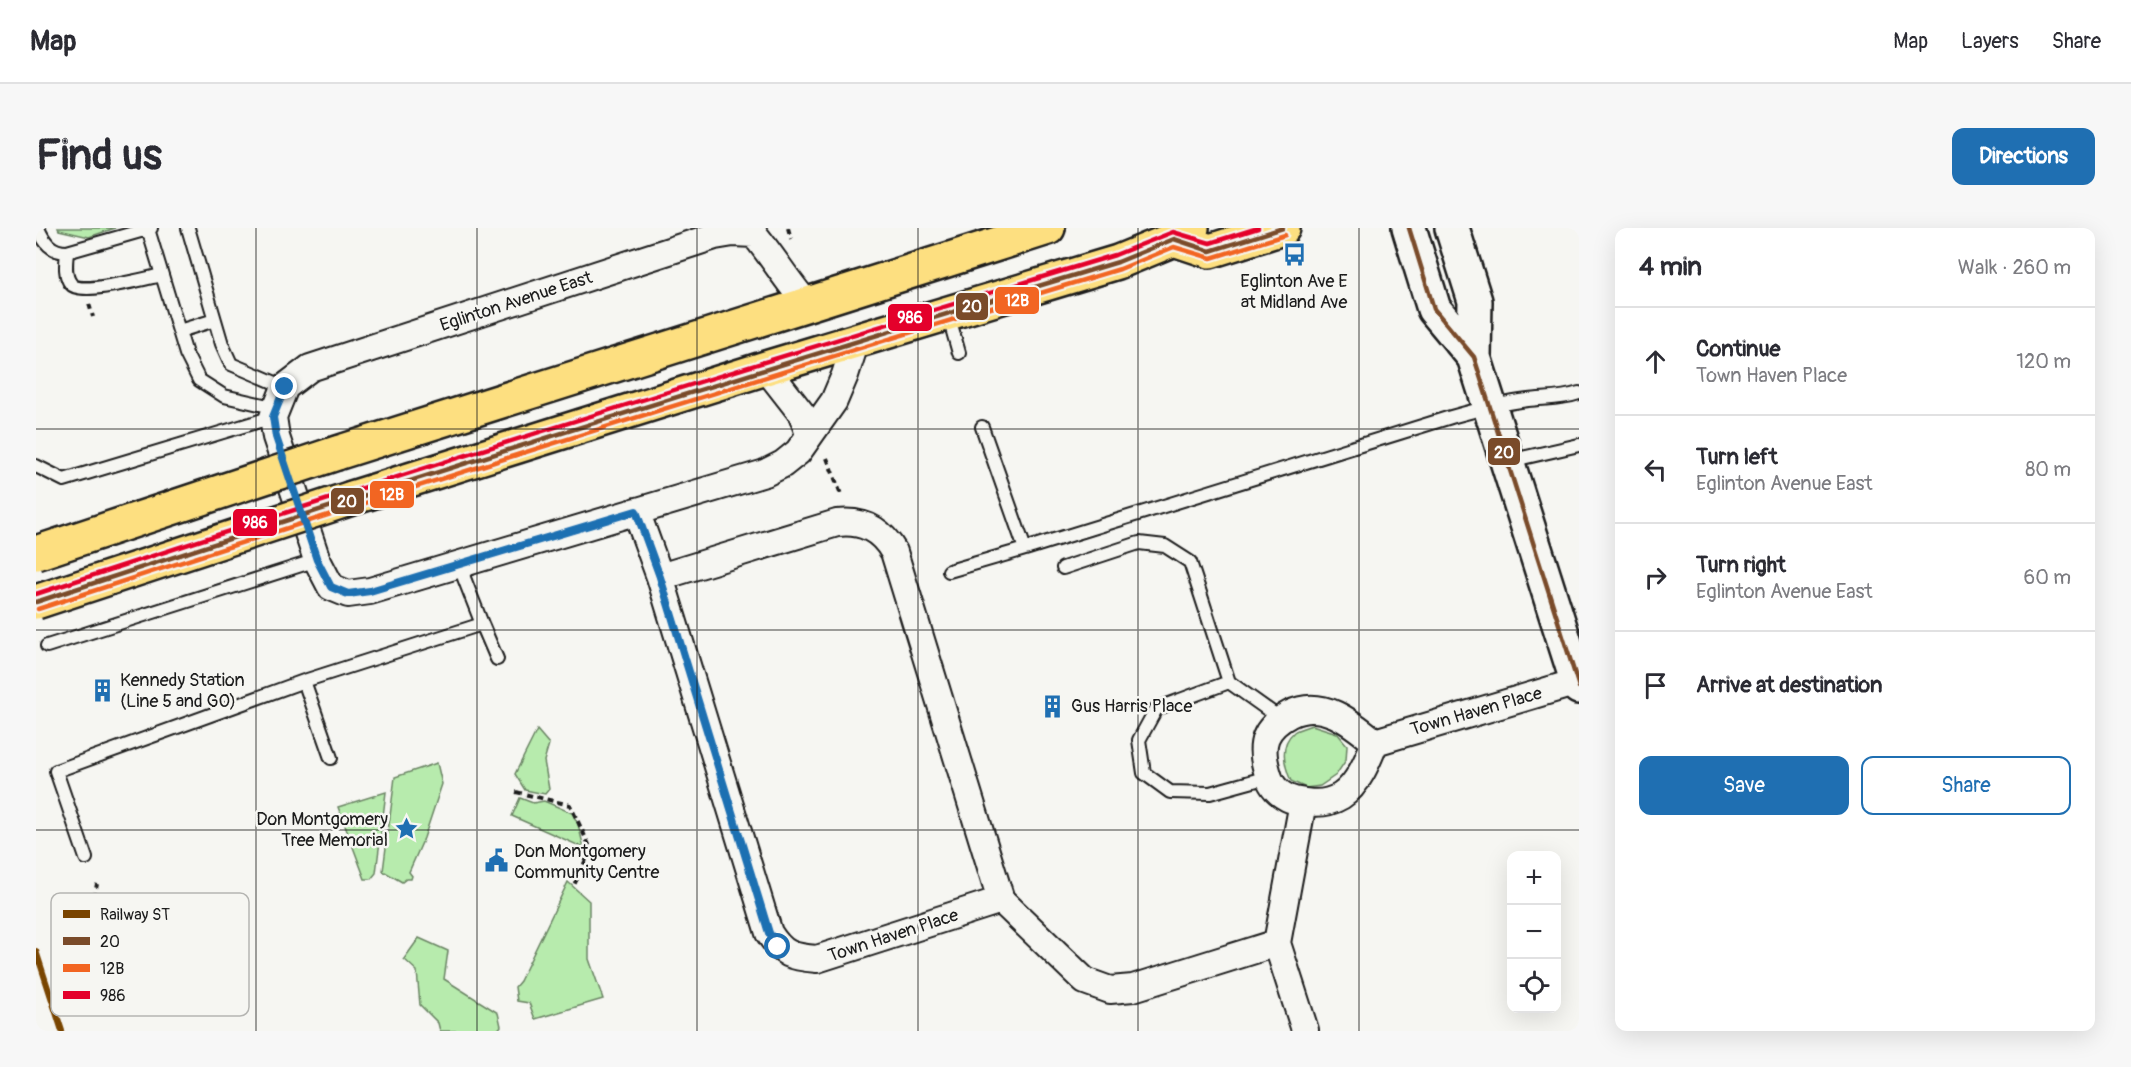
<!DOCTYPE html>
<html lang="en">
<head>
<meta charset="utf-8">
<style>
  :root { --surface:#fff; --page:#f7f7f7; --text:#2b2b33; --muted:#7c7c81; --line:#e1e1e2; --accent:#1f6fb2 }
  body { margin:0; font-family:Pangolin,sans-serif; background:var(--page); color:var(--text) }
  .controls { position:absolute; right:18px; bottom:18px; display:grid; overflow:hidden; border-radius:12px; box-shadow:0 6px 24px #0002 }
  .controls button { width:54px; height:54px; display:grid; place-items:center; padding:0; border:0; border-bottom:2px solid var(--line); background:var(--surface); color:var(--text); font:30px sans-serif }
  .stop { position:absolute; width:18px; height:18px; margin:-14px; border:4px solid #1f6fb2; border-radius:50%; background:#fff }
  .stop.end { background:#1f6fb2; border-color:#fff; box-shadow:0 2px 6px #0008 }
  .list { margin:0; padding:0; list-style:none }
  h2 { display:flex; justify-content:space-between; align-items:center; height:78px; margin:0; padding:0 24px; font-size:26px }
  h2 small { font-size:20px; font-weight:400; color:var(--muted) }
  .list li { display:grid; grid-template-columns:39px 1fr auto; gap:18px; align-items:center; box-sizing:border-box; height:108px; padding:0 24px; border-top:2px solid var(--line) }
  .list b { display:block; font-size:22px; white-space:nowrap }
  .list p { margin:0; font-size:20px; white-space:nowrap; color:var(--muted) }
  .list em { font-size:20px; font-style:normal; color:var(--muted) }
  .actions { display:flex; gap:12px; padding:18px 24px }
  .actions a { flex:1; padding:14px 0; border:2px solid var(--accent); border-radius:12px; text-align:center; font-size:21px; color:var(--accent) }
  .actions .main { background:var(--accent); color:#fff }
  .icon { flex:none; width:33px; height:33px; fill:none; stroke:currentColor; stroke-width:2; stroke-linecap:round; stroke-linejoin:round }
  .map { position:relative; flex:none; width:1543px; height:803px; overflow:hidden; border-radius:12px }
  header { display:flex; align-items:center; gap:36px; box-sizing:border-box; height:84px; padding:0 30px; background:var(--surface); border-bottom:2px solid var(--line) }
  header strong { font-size:28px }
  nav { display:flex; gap:33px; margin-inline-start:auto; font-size:21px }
  .intro { display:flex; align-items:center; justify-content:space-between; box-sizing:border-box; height:144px; padding:0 36px }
  h1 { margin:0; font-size:42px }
  .button { padding:15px 27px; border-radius:12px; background:var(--accent); color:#fff; font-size:21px; font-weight:700 }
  main { display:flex; gap:36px; padding:0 36px }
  aside { flex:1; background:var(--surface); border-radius:12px; box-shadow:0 6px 24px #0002 }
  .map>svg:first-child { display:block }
</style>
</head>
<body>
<header>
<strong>Map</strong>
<nav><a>Map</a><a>Layers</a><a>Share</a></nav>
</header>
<div class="intro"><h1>Find us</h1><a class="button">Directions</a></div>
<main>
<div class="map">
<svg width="1543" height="803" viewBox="0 0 1543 803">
  <rect width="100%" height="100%" fill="#f6f6f2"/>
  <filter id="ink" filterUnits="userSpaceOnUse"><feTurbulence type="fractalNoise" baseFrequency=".0167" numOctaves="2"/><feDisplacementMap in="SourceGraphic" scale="12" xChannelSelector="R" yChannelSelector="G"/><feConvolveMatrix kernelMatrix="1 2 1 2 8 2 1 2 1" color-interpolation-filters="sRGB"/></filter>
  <g filter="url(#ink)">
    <path fill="#b7ebad" stroke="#6a8464" stroke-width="1.5" d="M22 0H79L53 9 23 2Z
      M1276 497 1301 505 1311 517 1310 532 1300 547 1284 558 1270 560 1255 553C1248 537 1243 517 1258 504 1262 501 1271 499 1276 497Z
      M501 502 513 516 508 533 513 561 509 566 489 562 479 546Z
      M401 535 406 556 388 610 373 644 376 648 375 651H370L366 654 347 643 359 549Z
      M350 564 340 645 335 651H329L302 579Z
      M484 570 497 575 508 573 536 585 542 596 548 620 476 588Z
      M532 654 553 673V731L567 771 499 791 493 775 481 773 479 759 484 753Z
      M383 710 412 723 408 751 462 785 465 798 461 803H404L402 795 384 777 381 743 368 731Z"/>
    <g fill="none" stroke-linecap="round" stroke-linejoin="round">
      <defs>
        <path id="service" d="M2 0C8 14 15 24 31 24L115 0
          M152 0 186 116 195 136 249 159
          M112 1 150 126 163 152 188 168 241 180
          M31 24C30 34 28 48 35 56 44 68 111 50 126 47
          M912 86 923 125
          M143 103 179 92
          M946 199 989 321 1415 189C1440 182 1466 175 1492 172 1509 170 1526 171 1543 165
          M1473 233 1543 217
          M0 238 28 252 237 189
          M427 334 428 350 446 396
          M1027 340 1103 315 1129 318 1154 334 1193 454
          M913 343 989 321
          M11 418 281 332
          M268 453 446 396 461 431
          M1232 549 1174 565 1134 564 1108 545 1103 512 1120 481 1193 454 1245 491
          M50 630 20 543 268 453 295 530"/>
        <path id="minor" d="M770 75C751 53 737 29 718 6L697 5 679 8 274 140 249 159 237 189 240 209 281 332 295 359 312 366 334 363 729 245 747 236 762 224 798 173 809 147 820 113
          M730 140 766 186 773 206
          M600 283 624 349 733 705C747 727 756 729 781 731L965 672
          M624 349 801 295C826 292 845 301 858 324L965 672 1049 753 1074 762 1097 760 1241 715
          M1339 514C1315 494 1286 470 1254 486 1228 500 1223 516 1231 543 1234 556 1240 564 1252 570 1258 573 1264 573 1270 574 1282 576 1295 574 1305 568 1322 557 1332 532 1339 514L1541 454
          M1267 574 1241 715 1269 802"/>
        <path id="secondary" d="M1373 0 1398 81 1438 129
          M1416 0 1439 73 1438 129 1543 459"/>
        <path id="primary" d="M1138 11 1174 23 1247 0
          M301 225 1012 0
          M316 270 730 140 1082 34 1138 11 1156 0"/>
      </defs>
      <use href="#service" stroke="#1c1c1c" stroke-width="16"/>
      <use href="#minor" stroke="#1c1c1c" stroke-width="30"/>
      <use href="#secondary" stroke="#1c1c1c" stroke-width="38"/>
      <use href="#primary" stroke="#1c1c1c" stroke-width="38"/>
      <path stroke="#1c1c1c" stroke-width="4" stroke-dasharray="6 4.5" stroke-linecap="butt" d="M752 0 755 11
        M53 76 57 89
        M791 230 806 269
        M480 564 534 577 555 621 537 659
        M58 670 61 656"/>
      <use href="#service" stroke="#f6f6f2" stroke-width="12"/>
      <use href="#minor" stroke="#f6f6f2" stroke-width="26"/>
      <use href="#secondary" stroke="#f6f6f2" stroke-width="33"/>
      <use href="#primary" stroke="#fddf80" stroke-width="33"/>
      <defs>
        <path id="primary-bridge" d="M0 325 301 225
          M0 374 316 270"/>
      </defs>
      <use href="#primary-bridge" stroke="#1c1c1c" stroke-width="38" stroke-linecap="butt"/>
      <use href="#primary-bridge" stroke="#fddf80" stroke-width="33"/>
      <defs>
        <path id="bus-1" d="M1373 0 1398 81 1438 129 1543 459
          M0 374C359 256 720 143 1082 34L1138 11 1174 23 1247 0"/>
        <path id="bus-2" d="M2 381C362 263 722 150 1084 41L1138 19 1175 30 1249 7"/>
        <path id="bus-3" d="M0 366C358 248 718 136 1079 27L1137 4 1174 15 1222 0"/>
      </defs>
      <use href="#bus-1" stroke="#f6f6f2" stroke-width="9"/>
      <use href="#bus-2" stroke="#f6f6f2" stroke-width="9"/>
      <use href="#bus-3" stroke="#f6f6f2" stroke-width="9"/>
      <use href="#bus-1" stroke="#7a4b2a" stroke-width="4.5"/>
      <use href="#bus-2" stroke="#f26522" stroke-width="4.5"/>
      <use href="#bus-3" stroke="#e4002b" stroke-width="4.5"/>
      <defs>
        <path id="rail-1" d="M0 723 26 803"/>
      </defs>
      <use href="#rail-1" stroke="#f6f6f2" stroke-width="10"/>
      <use href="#rail-1" stroke="#794400" stroke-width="6"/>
    </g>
  </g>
  <g fill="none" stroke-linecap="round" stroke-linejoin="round" filter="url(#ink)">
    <path stroke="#1f6fb2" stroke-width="8" d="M249 159 237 189 240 209 281 332 295 359 312 366 334 363 600 283 624 349 733 705 742 719"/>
  </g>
  <path fill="none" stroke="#1c1c1c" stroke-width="1.5" stroke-opacity="0.55" d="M220 0V803M441 0V803M661 0V803M882 0V803M1102 0V803M1323 0V803M0 201H1543M0 402H1543M0 602H1543"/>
  <defs>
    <symbol id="bus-bare" viewBox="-9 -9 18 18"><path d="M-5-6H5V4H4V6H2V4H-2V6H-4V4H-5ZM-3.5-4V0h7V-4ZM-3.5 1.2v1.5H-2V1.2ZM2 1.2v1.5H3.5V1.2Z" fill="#1f6fb2" stroke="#f6f6f2" stroke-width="2.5" paint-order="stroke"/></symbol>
    <symbol id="building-bare" viewBox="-9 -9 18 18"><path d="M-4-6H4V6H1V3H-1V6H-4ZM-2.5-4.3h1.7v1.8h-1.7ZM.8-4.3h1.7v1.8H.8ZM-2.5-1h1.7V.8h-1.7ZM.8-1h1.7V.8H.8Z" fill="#1f6fb2" stroke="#f6f6f2" stroke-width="2.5" paint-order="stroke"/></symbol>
    <symbol id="sight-bare" viewBox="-9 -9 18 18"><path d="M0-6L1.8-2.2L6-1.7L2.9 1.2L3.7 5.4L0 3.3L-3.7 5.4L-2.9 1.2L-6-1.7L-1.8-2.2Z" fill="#1f6fb2" stroke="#f6f6f2" stroke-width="2.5" paint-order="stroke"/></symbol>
    <symbol id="civic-bare" viewBox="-9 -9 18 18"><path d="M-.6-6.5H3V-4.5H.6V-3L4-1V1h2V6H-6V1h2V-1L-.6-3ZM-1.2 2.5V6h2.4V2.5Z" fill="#1f6fb2" stroke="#f6f6f2" stroke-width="2.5" paint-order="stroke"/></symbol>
  </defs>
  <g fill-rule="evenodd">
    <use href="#bus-bare" x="1242" y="10" width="33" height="33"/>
    <use href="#building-bare" x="50" y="446" width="33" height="33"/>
    <use href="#building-bare" x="1000" y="462" width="33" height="33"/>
    <use href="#sight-bare" x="354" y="584" width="33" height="33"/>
    <use href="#civic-bare" x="444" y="616" width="33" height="33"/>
  </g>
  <g text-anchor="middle" stroke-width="5" stroke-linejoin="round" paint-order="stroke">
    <g font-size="18" fill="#1c1c1c" stroke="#f6f6f2" text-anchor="start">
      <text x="1258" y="59" text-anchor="middle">Eglinton Ave E<tspan x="1258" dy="21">at Midland Ave</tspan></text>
      <text x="84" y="458">Kennedy Station<tspan x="84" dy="21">(Line 5 and GO)</tspan></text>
      <text x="1035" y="484">Gus Harris Place</text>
      <text x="352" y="597" text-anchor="end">Don Montgomery<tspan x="352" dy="21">Tree Memorial</tspan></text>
      <text x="478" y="629">Don Montgomery<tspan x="478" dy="21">Community Centre</tspan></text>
    </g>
    <g font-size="18" fill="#1c1c1c" stroke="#f6f6f2">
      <text transform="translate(480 73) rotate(-18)" y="6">Eglinton Avenue East</text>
      <text transform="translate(1440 483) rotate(-16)" y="6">Town Haven Place</text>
      <text transform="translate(857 707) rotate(-18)" y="6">Town Haven Place</text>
    </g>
  </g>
  <rect x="15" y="665" width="198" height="123" rx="9" fill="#f6f6f2" stroke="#b5b5b2" stroke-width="1.5"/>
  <rect x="27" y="682" width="27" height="8" fill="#794400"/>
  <rect x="27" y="709" width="27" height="8" fill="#7a4b2a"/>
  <rect x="27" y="736" width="27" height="8" fill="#f26522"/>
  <rect x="27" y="763" width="27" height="8" fill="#e4002b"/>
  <g font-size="16" fill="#1c1c1c">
    <text x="64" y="692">Railway ST</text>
    <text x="64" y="719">20</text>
    <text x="64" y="746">12B</text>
    <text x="64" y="773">986</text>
  </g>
  <g stroke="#f6f6f2" stroke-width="2">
    <rect x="958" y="58" width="46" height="29" rx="6" fill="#f26522"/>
    <rect x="919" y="64" width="34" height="29" rx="6" fill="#7a4b2a"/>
    <rect x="851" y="75" width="46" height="29" rx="6" fill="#e4002b"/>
    <rect x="1451" y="209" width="34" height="29" rx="6" fill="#7a4b2a"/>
    <rect x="333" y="252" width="46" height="29" rx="6" fill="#f26522"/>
    <rect x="294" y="259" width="35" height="28" rx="6" fill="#7a4b2a"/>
    <rect x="196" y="280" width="46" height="29" rx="6" fill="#e4002b"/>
  </g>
  <g font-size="16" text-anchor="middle" font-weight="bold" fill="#fff">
    <text x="981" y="78">12B</text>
    <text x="936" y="84">20</text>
    <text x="874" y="95">986</text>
    <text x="1468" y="230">20</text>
    <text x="356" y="272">12B</text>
    <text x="311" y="279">20</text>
    <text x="219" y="300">986</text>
  </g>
</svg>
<div class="controls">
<button>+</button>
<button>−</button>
<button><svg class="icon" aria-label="locate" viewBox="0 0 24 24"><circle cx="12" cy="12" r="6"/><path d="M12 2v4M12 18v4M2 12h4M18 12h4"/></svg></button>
</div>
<div class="stop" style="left:742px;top:719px"></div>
<div class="stop end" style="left:249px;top:159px"></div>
</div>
<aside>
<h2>4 min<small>Walk · 260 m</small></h2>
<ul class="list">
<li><svg class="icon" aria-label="ahead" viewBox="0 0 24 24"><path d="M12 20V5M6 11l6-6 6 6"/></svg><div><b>Continue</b><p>Town Haven Place</p></div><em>120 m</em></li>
<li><svg class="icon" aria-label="left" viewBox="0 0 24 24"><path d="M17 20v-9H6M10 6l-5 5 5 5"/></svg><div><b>Turn left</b><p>Eglinton Avenue East</p></div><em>80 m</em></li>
<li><svg class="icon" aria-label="right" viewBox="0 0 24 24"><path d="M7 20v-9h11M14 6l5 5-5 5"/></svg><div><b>Turn right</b><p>Eglinton Avenue East</p></div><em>60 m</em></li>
<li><svg class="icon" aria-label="arrive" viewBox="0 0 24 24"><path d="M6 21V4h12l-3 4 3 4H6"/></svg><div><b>Arrive at destination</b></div></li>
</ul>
<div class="actions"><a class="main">Save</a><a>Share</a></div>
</aside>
</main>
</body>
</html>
